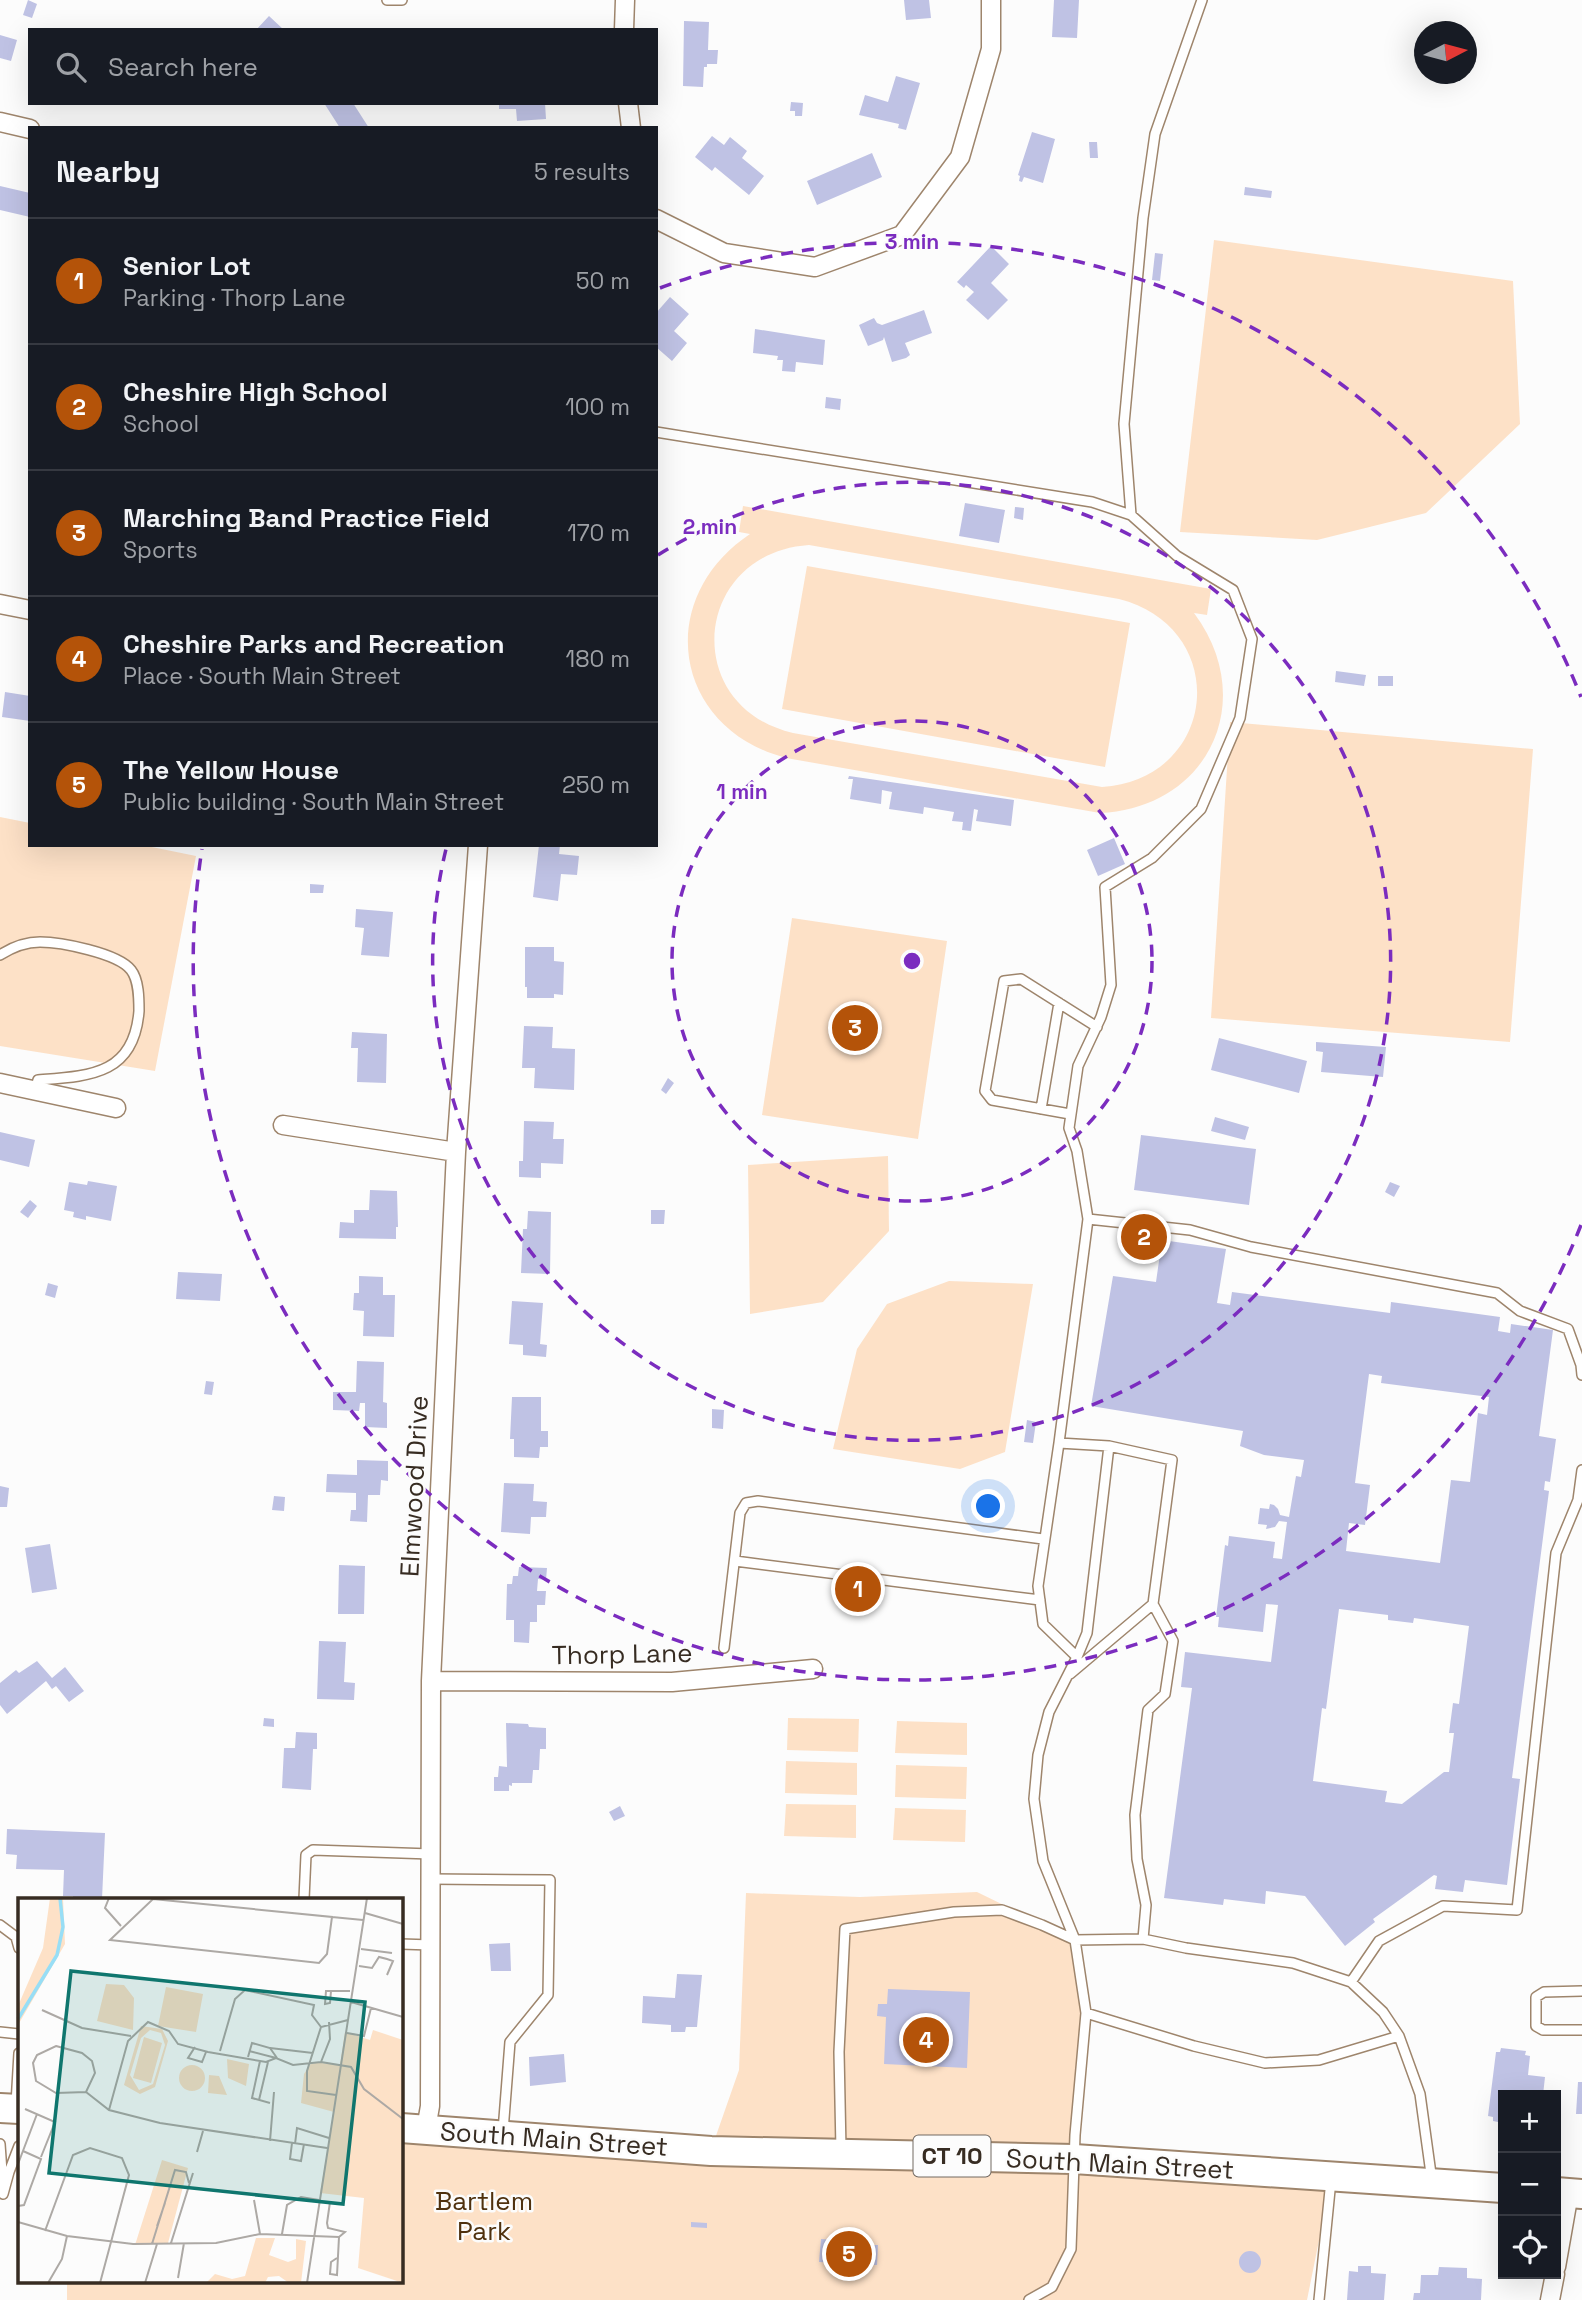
<!DOCTYPE html>
<html lang="en">
<head>
<meta charset="utf-8">
<style>
  :root { --surface:#171b24; --page:#20242c; --text:#f1f3f6; --muted:#9ea1a6; --line:#363941; --accent:#b45309 }
  body { margin:0; font-family:"Space Grotesk",sans-serif; background:var(--page); color:var(--text) }
  .controls { position:absolute; right:21px; bottom:21px; display:grid; overflow:hidden; border-radius:0px; box-shadow:0 7px 28px #0002 }
  .controls button { width:63px; height:63px; display:grid; place-items:center; padding:0; border:0; border-bottom:2px solid var(--line); background:var(--surface); color:var(--text); font:35px sans-serif }
  .compass { position:absolute; left:1414px; top:21px; width:63px; height:63px; border-radius:50%; background:var(--surface); box-shadow:0 7px 28px #0002; rotate:84deg }
  .you { position:absolute; left:989px; top:1507px; width:24px; height:24px; margin:-18px; border:5px solid #fff; border-radius:50%; background:#1a73e8; box-shadow:0 0 0 10px #1a73e833 }
  .badge { display:grid; place-items:center; width:46px; height:46px; border-radius:50%; background:var(--accent); color:#fff; font-size:23px; font-weight:700 }
  .pin { position:absolute; translate:-50% -50%; border:4px solid #fff; box-shadow:0 2px 7px #0006 }
  .list { margin:0; padding:0; list-style:none }
  h2 { display:flex; justify-content:space-between; align-items:center; height:91px; margin:0; padding:0 28px; font-size:30px }
  h2 small { font-size:23px; font-weight:400; color:var(--muted) }
  .list li { display:grid; grid-template-columns:46px 1fr auto; gap:21px; align-items:center; box-sizing:border-box; height:126px; padding:0 28px; border-top:2px solid var(--line) }
  .list b { display:block; font-size:26px; white-space:nowrap }
  .list p { margin:0; font-size:23px; white-space:nowrap; color:var(--muted) }
  .list em { font-size:23px; font-style:normal; color:var(--muted) }
  .icon { flex:none; width:38px; height:38px; fill:none; stroke:currentColor; stroke-width:2; stroke-linecap:round; stroke-linejoin:round }
  .map { position:relative; flex:none; width:1582px; height:2300px; overflow:hidden }
  .search { position:absolute; background:var(--surface); box-shadow:0 7px 28px #0002; left:28px; top:28px; width:630px; height:77px; display:flex; align-items:center; gap:18px; box-sizing:border-box; padding:0 24px; border-radius:0px; color:var(--muted); font-size:26px }
  .panel { position:absolute; background:var(--surface); box-shadow:0 7px 28px #0002; left:28px; top:126px; width:630px; height:721px; border-radius:0px }
  .map>svg:first-child { display:block }
</style>
</head>
<body>
<div class="map">
<svg width="1582" height="2300" viewBox="0 0 1582 2300">
  <rect width="100%" height="100%" fill="#fcfcfc"/>
  <path fill="#fde1c7" fill-rule="evenodd" d="M1214 240 1513 281 1520 424 1426 513 1317 540 1180 532Z
    M743 506 1211 589 1207 615 1194 613C1259 700 1209 808 1100 813L786 758C673 728 653 599 750 534L739 532ZM809 545 1119 599C1232 628 1219 779 1102 787L793 733C679 706 693 553 809 545Z
    M807 566 1130 623 1105 767 782 709Z
    M1230 722 1533 749 1510 1042 1211 1018Z
    M0 817 30 823V845H142L196 856 155 1071 0 1046Z
    M792 918 947 941 918 1139 762 1115Z
    M888 1156 889 1231 823 1302 750 1314 748 1165Z
    M949 1281 1033 1284 1005 1452 960 1469 833 1449 857 1349 887 1304Z
    M788 1718 859 1719 858 1752 787 1750Z
    M897 1721 967 1723V1755L895 1753Z
    M786 1761 857 1763V1795L785 1793Z
    M896 1765 967 1767 966 1799 895 1797Z
    M786 1804 856 1805V1838L784 1836Z
    M895 1808 966 1810 965 1842 893 1840Z
    M977 1892 1075 1940 1086 2013 1074 2159 1332 2176 1307 2300H67V2281H401V2128L711 2150 739 2070 746 1893 860 1897Z"/>
  <path fill="#bfc2e4" fill-rule="evenodd" d="M28 0 37 4 32 18 23 15Z
    M904 0H929L931 18 906 20Z
    M1054 0H1079L1077 38 1052 37Z
    M269 16 284 30H256Z
    M684 21 709 22 708 50H718L717 64H707V67H704L703 87 683 86Z
    M0 35 17 40 11 61 0 58Z
    M896 76 920 83 906 130 898 128 899 124 859 115 865 95 888 102Z
    M791 102 803 103 802 116H795V111H790Z
    M324 103H353L369 128H340Z
    M499 103H545L546 119 517 121 516 109H499Z
    M1032 132 1055 139 1043 183 1024 177 1022 182 1019 181 1020 176 1018 175Z
    M712 136 724 145 730 137 747 151 742 158 764 176 749 195 715 167 712 171 695 157Z
    M1089 142H1097L1098 158H1090Z
    M872 153 882 177 817 205 807 181Z
    M0 186 30 193V217L0 210Z
    M1245 187 1272 191 1271 198 1244 195Z
    M991 246 1009 264 991 283 1008 300 988 320 966 300 974 292 966 285 964 288 957 282Z
    M1155 253 1163 254 1160 281 1152 280Z
    M670 297 689 314 674 331 687 343 672 361 656 347V313Z
    M924 310 932 333 905 343 910 355 906 358 892 362 884 337 883 340 868 346 859 325 874 318 877 323 882 325Z
    M755 329 825 340 823 365 796 362 795 372 782 371 783 360H777L778 356 753 353Z
    M826 397 841 399 840 410 825 408Z
    M965 503 1005 510 999 543 959 536Z
    M1015 507 1024 508 1023 520 1014 518Z
    M1336 671 1366 675 1364 686 1335 682Z
    M1378 676H1393V686H1378Z
    M5 692 30 696V721L2 717Z
    M849 776 1014 800 1011 826 976 821 978 810 974 809 971 831 962 830 963 822 952 821 954 812 924 807 923 814 889 809 892 792 882 790 881 804 850 799 853 779H848Z
    M1114 838 1125 864 1098 876 1087 850Z
    M539 845H560L559 854 579 856 577 875 561 874 558 901 533 897Z
    M310 884 324 885 323 893H310Z
    M356 909 393 912 389 957 361 955 364 928 355 927Z
    M525 947H554V961L564 962 563 995 554 994V998H527V987H525Z
    M524 1026 553 1027 552 1048 575 1049 574 1090 534 1088 535 1068H522Z
    M352 1032 387 1034 386 1083 357 1082 358 1048H351Z
    M1219 1038 1307 1061 1299 1093 1211 1070Z
    M1316 1042 1386 1047 1383 1077 1321 1072 1323 1052 1316 1051Z
    M668 1078 674 1083 666 1094 661 1090Z
    M1215 1117 1249 1127 1245 1140 1211 1131Z
    M524 1121 554 1122 553 1139H564L563 1164 541 1163V1178L519 1177V1161H523Z
    M0 1132 35 1140 29 1167 0 1160Z
    M1141 1135 1256 1149 1249 1205 1134 1190Z
    M88 1181 117 1186 111 1221 86 1216V1220L73 1217 74 1212 64 1210 69 1182 87 1185Z
    M1390 1182 1400 1186 1394 1197 1385 1192Z
    M370 1190 397 1191 398 1227H396V1239L339 1238 340 1222 354 1223V1210H369Z
    M30 1200 37 1206 28 1218 20 1212Z
    M651 1210H665L664 1224H651Z
    M528 1211 551 1212 550 1274 521 1273 523 1229H527Z
    M1162 1240 1226 1249 1217 1303 1230 1305 1232 1292 1390 1313 1391 1302 1500 1317 1498 1331 1510 1333 1511 1324 1553 1330 1539 1436 1556 1439 1550 1482 1545 1481 1544 1490 1549 1491 1512 1778 1520 1779 1507 1885 1465 1880 1463 1892 1435 1889 1437 1876 1434 1875 1373 1919 1375 1922 1345 1946 1305 1896 1266 1891 1265 1904 1224 1899 1223 1905 1164 1898 1192 1688 1181 1687 1185 1652 1271 1662 1278 1605 1266 1604 1263 1632 1218 1627 1219 1617H1216L1225 1545 1228 1546 1229 1536 1275 1542 1273 1558 1282 1559 1287 1522 1279 1521 1275 1527 1266 1529 1267 1525 1258 1524 1260 1508 1269 1509 1270 1504 1274 1505 1278 1509 1280 1515 1289 1517 1296 1476 1301 1477 1304 1460 1264 1455 1240 1446 1243 1431 1091 1406 1113 1276 1156 1282ZM1369 1374 1382 1376 1381 1383 1489 1397 1487 1415 1478 1413 1470 1482 1451 1480 1440 1563 1346 1551 1349 1523 1365 1525 1370 1485 1355 1483ZM1339 1609 1388 1615V1620L1413 1623 1414 1618 1469 1626 1459 1704 1453 1703 1449 1733H1454L1449 1772H1444L1402 1804 1385 1802 1387 1791 1313 1781 1322 1708 1326 1709Z
    M178 1272 222 1274 220 1301 176 1299Z
    M359 1276 383 1277V1295H395L394 1337 363 1336 364 1311 353 1310 354 1293H359Z
    M48 1283 58 1286 55 1298 45 1295Z
    M512 1301 543 1303 540 1344 547 1345 546 1357 523 1355V1345L509 1344Z
    M357 1361 384 1362 383 1402 387 1403V1428L365 1427V1403H360L359 1411 333 1410V1392H356Z
    M206 1381 214 1382 212 1395 204 1394Z
    M512 1397H541V1431H548V1447H540L539 1458 514 1457V1439H510Z
    M712 1409 724 1410 723 1429 712 1428Z
    M1027 1420 1036 1422 1033 1443 1024 1442Z
    M357 1460 388 1461V1481L381 1480 380 1495H368L367 1522 350 1521 351 1510H356V1493L326 1492 327 1474 357 1475Z
    M504 1483 534 1484 533 1501 547 1502 546 1517H531L530 1534 501 1532Z
    M0 1486 9 1488 7 1507H0Z
    M274 1496 285 1497 284 1511 272 1510Z
    M50 1544 57 1589 32 1593 25 1548Z
    M339 1565 365 1566 364 1614H338Z
    M519 1567 547 1568 546 1580 538 1579 537 1591H546L545 1605H537V1622H530L529 1643 514 1642V1620H506L507 1584H512L513 1576H518Z
    M319 1641 346 1642 344 1682 355 1683 354 1700 317 1699Z
    M37 1661 52 1678 65 1667 84 1691 69 1702 56 1686 52 1689 46 1681 7 1714 0 1705V1683L16 1670 19 1673Z
    M264 1718 274 1719V1727L263 1726Z
    M506 1723 528 1724 529 1727 546 1728V1749H540L539 1770H533L532 1783H512V1786L509 1785V1791H494V1777H498L499 1766 507 1767Z
    M296 1732 317 1733V1749H313L311 1790 282 1788 284 1748H295Z
    M620 1806 625 1816 614 1821 609 1812Z
    M7 1829 105 1833 102 1899H73V1896H63L64 1870 16 1869 17 1855 6 1854Z
    M510 1943 511 1971H491L489 1944Z
    M677 1974 702 1975 697 2027H686L685 2032H671V2025L642 2023 643 1996 675 1998Z
    M888 1989 970 1992 967 2068 884 2064 886 2017 877 2016 878 2004H887Z
    M1501 2048 1526 2051 1525 2055 1530 2056 1528 2075 1545 2077 1543 2095H1503V2123L1493 2121V2117L1488 2116 1496 2052H1500Z
    M564 2054 566 2082 530 2086 529 2057Z
    M1578 2082H1582V2114H1576Z
    M691 2222 707 2223V2228L691 2227Z
    M835 2237 865 2239 864 2245H878L877 2265 819 2262 821 2239 835 2240Z
    M1239 2262a11 11 0 1 1 22 0a11 11 0 1 1-22 0Z
    M1358 2266H1371V2273L1386 2274 1384 2300H1347L1349 2271 1358 2272Z
    M1439 2267 1467 2268V2278L1482 2279 1481 2300H1413L1414 2293H1420L1421 2275H1438Z"/>
  <g fill="none" stroke-linecap="round" stroke-linejoin="round">
    <defs>
      <path id="service" d="M387 0H402
        M656 432 1092 502 1131 515 1177 556 1233 590 1252 639 1240 718 1201 809 1152 858 1105 887 1111 985 1101 1017 1078 1066 1069 1128 1077 1151 1088 1219 1059 1443 1038 1586 1043 1624 1077 1657 1049 1712 1038 1755 1034 1799 1043 1861 1075 1940 1086 2013 1075 2135 1071 2249 1052 2287 1029 2300
        M1131 515 1124 424 1143 218 1155 134 1202 0
        M0 955C11 948 26 942 40 942 60 942 118 953 131 970 139 980 139 999 139 1011 134 1075 90 1076 38 1080L35 1090
        M1041 1109 1059 1003
        M1070 1114 992 1100 985 1091 1004 981 1021 979 1097 1027
        M1088 1219 1190 1230 1251 1247 1497 1293 1520 1311 1568 1329 1581 1365 1582 1375
        M1059 1443 1109 1446 1172 1460 1153 1604 1070 1674
        M735 1561 1040 1600
        M724 1648 740 1513 746 1503 758 1501 1043 1539
        M1077 1657 1087 1633 1109 1446
        M431 1879 550 1880 548 1995 510 2042 503 2131
        M304 1899 306 1855 313 1850 431 1854
        M0 1925 16 1937 19 1948
        M1143 1939 1146 1905 1137 1859 1135 1815 1148 1710 1165 1694 1173 1641 1153 1604
        M401 1944 431 1945
        M1351 1982 1379 1941 1443 1906 1517 1910 1556 1553 1578 1500 1582 1470
        M1582 1991 1544 1992 1536 1997V2026L1543 2030H1582
        M1086 2013 1194 2046 1265 2063 1319 2060 1399 2036
        M0 2032 19 2034
        M16 2104 19 2053
        M0 2144 3 2186
        M841 2150 839 2052 845 1929 954 1912 1002 1910 1042 1925 1075 1940 1143 1939 1186 1948 1293 1963 1351 1982 1383 2012 1399 2036 1420 2094 1432 2181
        M3 2194 9 2172 19 2146
        M1319 2300 1331 2180"/>
      <path id="minor" d="M624 30 625 0
        M628 103 631 128
        M0 122 30 129
        M656 219 724 253 815 267 902 235 960 157 991 49V0
        M0 604 30 610
        M0 1083 116 1108
        M283 1125 456 1152
        M431 1681 672 1682 813 1669
        M426 2129 430 2106 431 1681 456 1152 478 845
        M1556 2267 1569 2193
        M1550 2300 1555 2274"/>
      <path id="trunk" d="M0 2108 19 2109
        M401 2128 711 2151 1074 2159 1503 2188
        M1556 2192 1582 2194"/>
    </defs>
    <use href="#service" stroke="#9e856c" stroke-width="12"/>
    <use href="#minor" stroke="#9e856c" stroke-width="21"/>
    <use href="#trunk" stroke="#9e856c" stroke-width="32"/>
    <use href="#service" stroke="#fff" stroke-width="9"/>
    <use href="#minor" stroke="#fff" stroke-width="18"/>
    <use href="#trunk" stroke="#fff" stroke-width="28"/>
  </g>
  <g fill="none" stroke="#7b2cbf" stroke-width="3.5" stroke-dasharray="12 9">
    <circle cx="912" cy="961" r="240"/>
    <path d="M658 555A479 479 0 1 1 446 849"/>
    <path d="M1581 1225A719 719 0 0 1 202 849M660 288A719 719 0 0 1 1581 697"/>
  </g>
  <g text-anchor="middle" stroke-width="5" stroke-linejoin="round" paint-order="stroke">
    <rect fill="#fcfcfc" stroke="#726a63" stroke-width="2" x="913.5" y="2135.5" width="77" height="41" rx="5"/>
    <g font-size="24" font-weight="bold" fill="#372c22">
      <text x="952" y="2164">CT 10</text>
    </g>
    <g font-size="26" fill="#372c22" stroke="#fcfcfc">
      <text transform="translate(414 1486) rotate(-87)" y="9">Elmwood Drive</text>
      <text transform="translate(622 1654) rotate(-1)" y="9">Thorp Lane</text>
      <text transform="translate(554 2139) rotate(4)" y="9">South Main Street</text>
      <text transform="translate(1120 2164) rotate(3)" y="9">South Main Street</text>
    </g>
    <g font-size="26" fill="#4f310e" stroke="#fcfcfc">
      <text x="484" y="2210">Bartlem<tspan x="484" dy="30">Park</tspan></text>
    </g>
  </g>
  <g transform="translate(18 1898)">
    <rect width="385" height="385" fill="#fcfcfc"/>
    <path d="M32 0H45L47 46 0 127V108L25 50ZM88 86 106 87 116 100 115 132 79 123ZM148 89 185 96 178 134 140 128ZM123 128 144 131 150 143 137 189 122 196 106 187ZM132 132 143 135 147 147 135 186 121 192 112 177 123 140ZM355 132 385 142V385L340 370 346 300 302 295 316 214 283 205 286 176 294 164 322 167 327 134 352 142ZM126 139 144 145 133 185 115 180ZM209 161 231 166 228 188 210 180ZM161 180a13 13 0 1 1 26 0a13 13 0 1 1-26 0ZM191 177 201 178 209 197 190 195ZM144 262 170 270 150 345 117 347ZM238 340H257L251 357 270 364 278 361V341L288 343 283 385H271L261 378 250 379 247 385H188L197 376 214 381 227 378Z" fill="#fde1c7" fill-rule="evenodd"/>
    <path fill="none" stroke="#97def6" stroke-width="3.5" d="M0 121 39 57 45 29 42 0"/>
    <path fill="none" stroke="#ada9a5" stroke-width="2" d="M91 0 87 10 103 28M135 1 314 19 309 56 301 65 92 42ZM347 15 385 26M314 19 345 22M343 51 374 55M341 68 354 70 361 59 369 61 375 63 369 77M313 93 312 105 307 106 308 93H332M333 104 385 119M24 112 64 130 113 138M329 135 346 138 353 110M38 148 64 155 74 163 77 175 68 194 38 195 18 183 15 165 19 157ZM177 149 170 160 184 164 188 154M252 150 295 155M202 153 217 101 227 92 296 107 294 117 303 129M231 153 258 160M230 159 234 145 252 150 259 160M242 163 234 200 252 205M303 164 312 141 311 124M68 194 91 212 142 225 309 250M318 197 289 193V173L303 129 330 122M241 202 250 164M7 211 37 224 23 259M91 212 110 143 130 124 151 133 160 146 190 154 248 164 258 160 275 167 303 164 333 169 346 191 385 221M252 243 256 194M274 245 272 261 283 263 286 246M277 246 279 230 311 240M179 254 185 233M0 266 19 216M236 302 242 336M0 308 6 307 23 261 5 253M0 324 49 338 115 346 198 345 242 336 321 339 327 334 310 330 309 325 312 304M139 328 147 305M27 333 55 257 72 250 104 260 111 277 82 385M264 336 269 307 283 299 301 302M153 345 175 275M134 346 157 272 168 274 171 285M319 360 313 364 312 376 319 377 321 339M160 380 166 345M30 385 44 361 49 338M127 385 139 346M289 385 349 0"/>
    <path fill="#0f766e" fill-opacity="0.15" stroke="#0f766e" stroke-width="3.5" d="M53 73 347 104 325 306 31 275Z"/>
    <rect width="385" height="385" fill="none" stroke="#372c22" stroke-width="3.5"/>
  </g>
  <circle cx="912" cy="961" r="10" fill="#7b2cbf" stroke="#fcfcfc" stroke-width="3.5"/>
  <g font-size="21" text-anchor="middle" font-weight="bold" fill="#7b2cbf" stroke="#fcfcfc" stroke-width="5" stroke-linejoin="round" paint-order="stroke">
    <text x="912" y="249">3 min</text>
    <text x="710" y="534">2 min</text>
    <text x="742" y="799">1 min</text>
  </g>
</svg>
<div class="controls">
<button>+</button>
<button>−</button>
<button><svg class="icon" aria-label="locate" viewBox="0 0 24 24"><circle cx="12" cy="12" r="6"/><path d="M12 2v4M12 18v4M2 12h4M18 12h4"/></svg></button>
</div>
<svg class="compass" viewBox="-18 -18 36 36"><path d="M0-13l5 13h-10z" fill="#e53935"/><path d="M0 13l5-13h-10z" fill="#9ea1a6"/></svg>
<div class="you"></div>
<div class="pin badge" style="left:858px;top:1589px">1</div>
<div class="pin badge" style="left:1144px;top:1237px">2</div>
<div class="pin badge" style="left:855px;top:1028px">3</div>
<div class="pin badge" style="left:926px;top:2040px">4</div>
<div class="pin badge" style="left:849px;top:2254px">5</div>
<div class="search"><svg class="icon" aria-label="search" viewBox="0 0 24 24"><circle cx="10" cy="10" r="6"/><path d="M15 15l6 6"/></svg>Search here</div>
<section class="panel">
<h2>Nearby<small>5 results</small></h2>
<ul class="list">
<li><span class="badge">1</span><div><b>Senior Lot</b><p>Parking · Thorp Lane</p></div><em>50 m</em></li>
<li><span class="badge">2</span><div><b>Cheshire High School</b><p>School</p></div><em>100 m</em></li>
<li><span class="badge">3</span><div><b>Marching Band Practice Field</b><p>Sports</p></div><em>170 m</em></li>
<li><span class="badge">4</span><div><b>Cheshire Parks and Recreation</b><p>Place · South Main Street</p></div><em>180 m</em></li>
<li><span class="badge">5</span><div><b>The Yellow House</b><p>Public building · South Main Street</p></div><em>250 m</em></li>
</ul>
</section>
</div>
</body>
</html>
